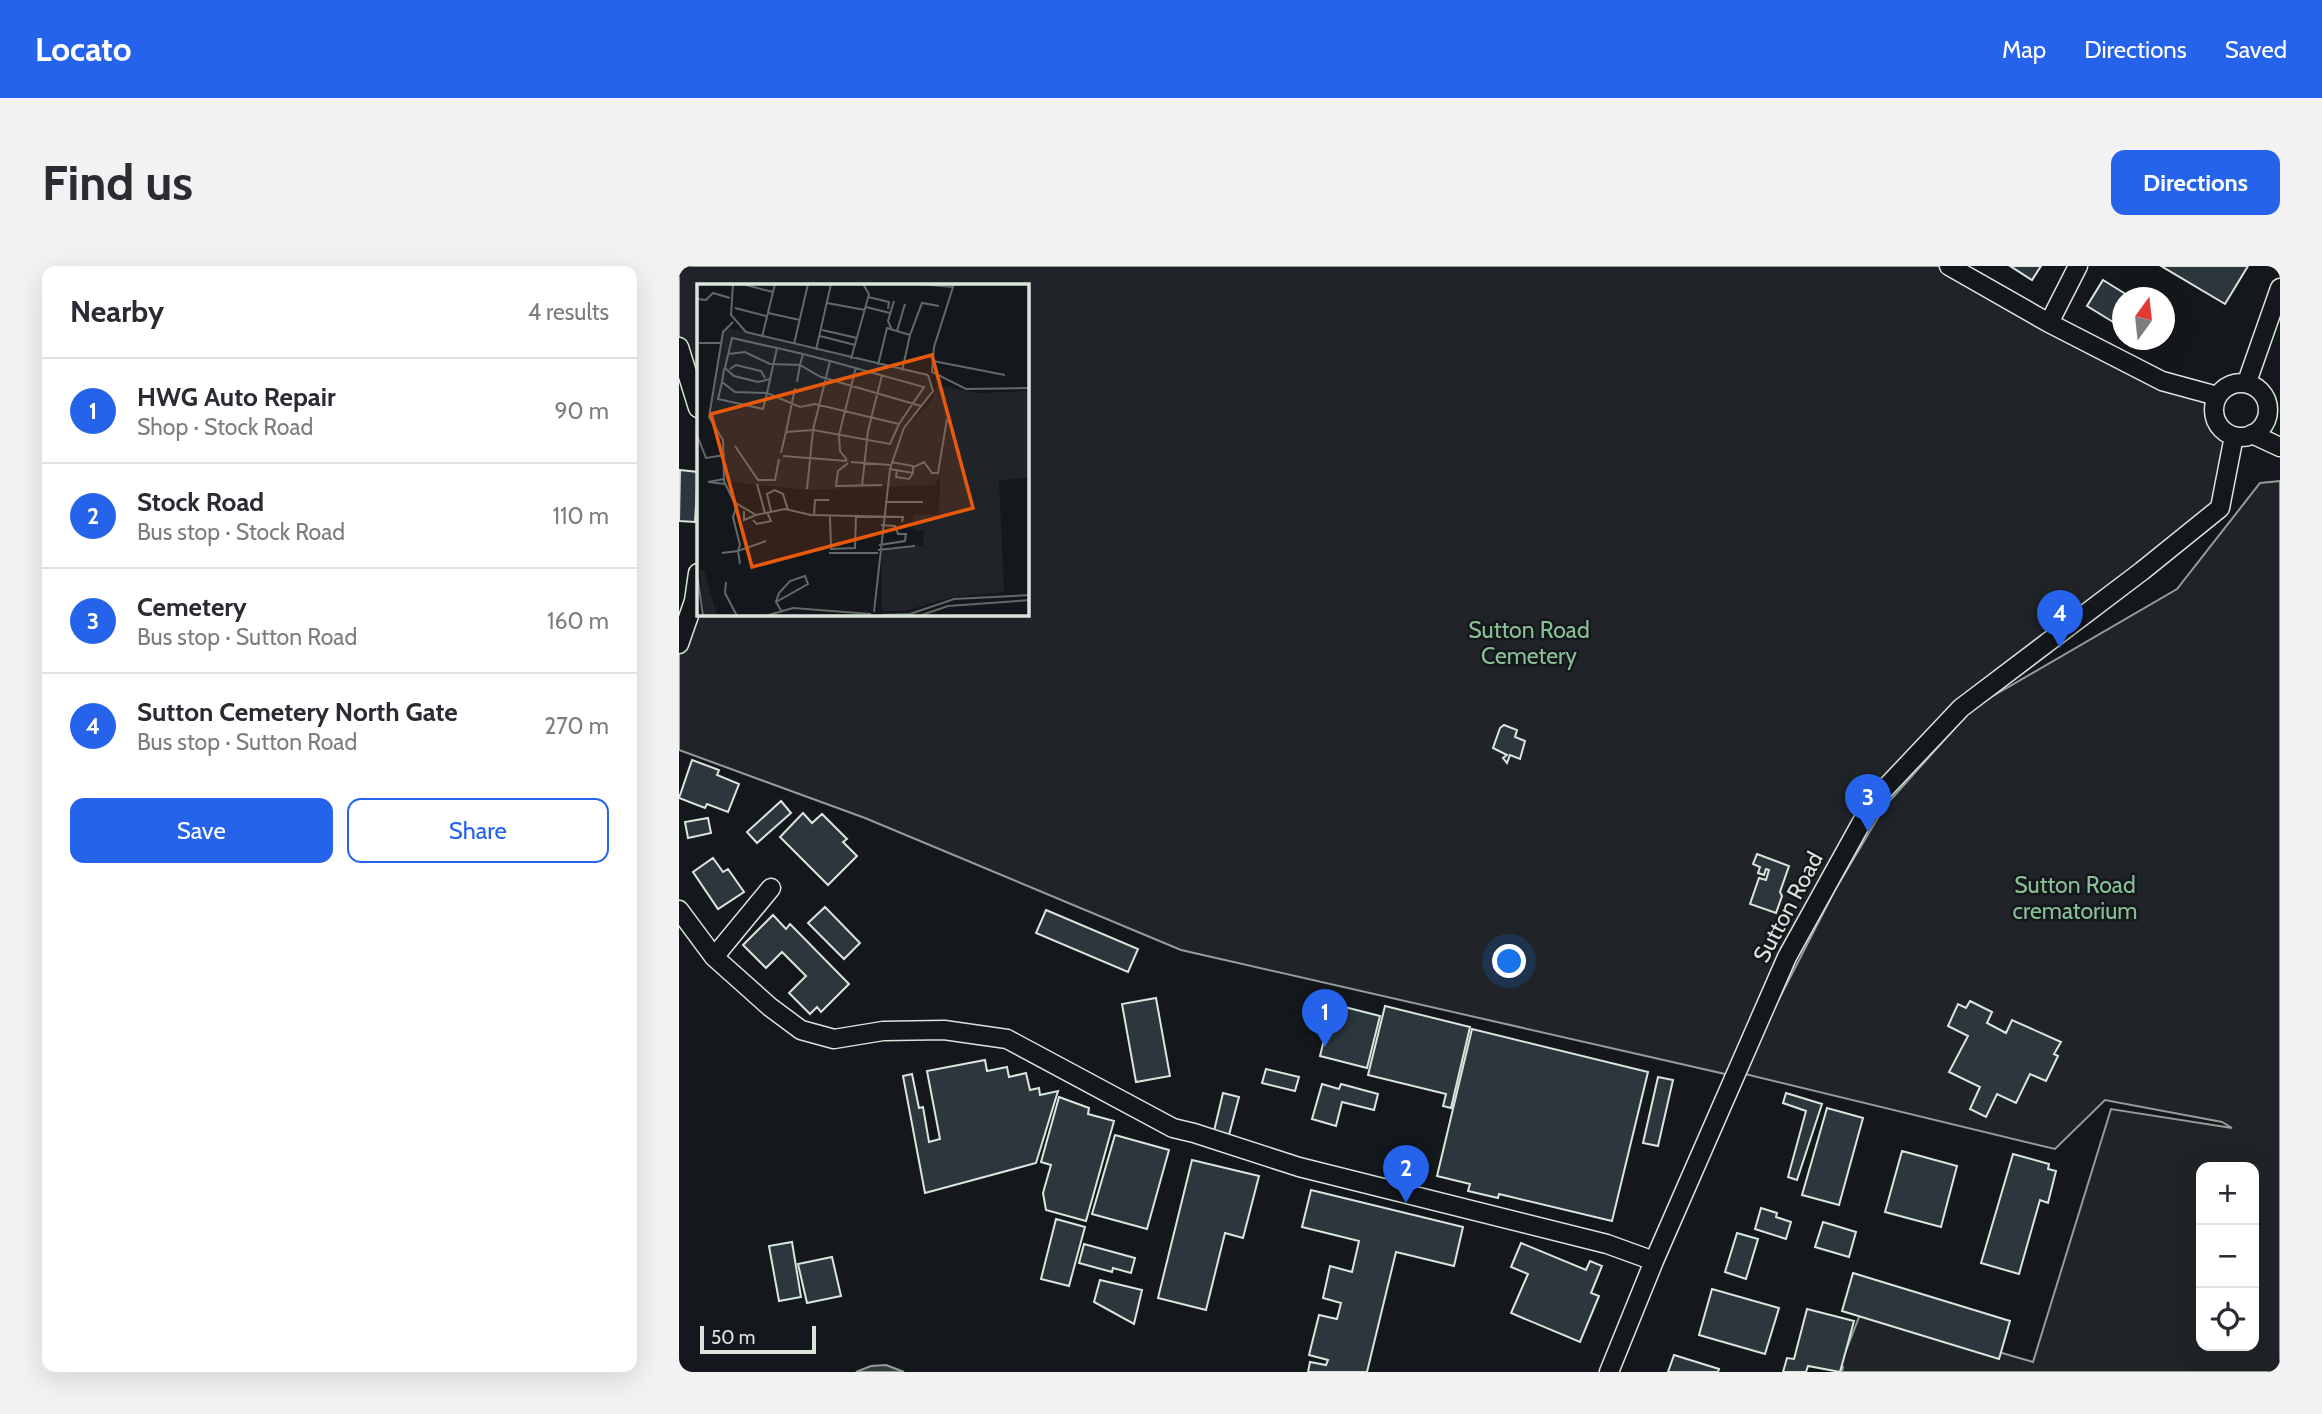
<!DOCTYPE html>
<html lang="en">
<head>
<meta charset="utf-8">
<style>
  :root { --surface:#fff; --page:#f2f2f3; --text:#2b2b33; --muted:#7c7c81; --line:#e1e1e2; --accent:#2563eb }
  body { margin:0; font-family:Cabin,sans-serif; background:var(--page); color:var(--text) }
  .controls { position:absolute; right:21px; bottom:21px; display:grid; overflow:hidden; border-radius:14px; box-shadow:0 7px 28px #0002 }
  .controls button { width:63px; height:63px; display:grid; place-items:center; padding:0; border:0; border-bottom:2px solid var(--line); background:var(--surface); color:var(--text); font:35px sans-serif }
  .compass { position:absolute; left:1433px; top:21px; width:63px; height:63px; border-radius:50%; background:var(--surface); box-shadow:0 7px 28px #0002; rotate:15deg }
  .scale { position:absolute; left:21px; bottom:18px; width:116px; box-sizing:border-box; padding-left:7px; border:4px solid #d8e6dc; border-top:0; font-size:19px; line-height:24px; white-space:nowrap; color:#d8e6dc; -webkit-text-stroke:5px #14181c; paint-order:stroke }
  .you { position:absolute; left:831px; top:696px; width:24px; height:24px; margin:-18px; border:5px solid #fff; border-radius:50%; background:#1a73e8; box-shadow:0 0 0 10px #1a73e833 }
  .badge { display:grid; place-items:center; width:46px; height:46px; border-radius:50%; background:var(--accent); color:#fff; font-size:23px; font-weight:700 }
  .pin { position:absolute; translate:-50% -58px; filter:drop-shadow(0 2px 4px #0008) }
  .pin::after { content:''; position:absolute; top:37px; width:24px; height:21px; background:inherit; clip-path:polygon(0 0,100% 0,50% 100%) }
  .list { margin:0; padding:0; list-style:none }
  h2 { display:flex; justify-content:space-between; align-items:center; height:91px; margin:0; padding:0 28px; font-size:30px }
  h2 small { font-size:23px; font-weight:400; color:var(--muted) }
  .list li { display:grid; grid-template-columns:46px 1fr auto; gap:21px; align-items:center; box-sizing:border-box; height:105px; padding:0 28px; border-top:2px solid var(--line) }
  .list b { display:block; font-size:26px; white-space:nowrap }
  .list p { margin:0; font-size:23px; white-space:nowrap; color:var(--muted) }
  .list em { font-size:23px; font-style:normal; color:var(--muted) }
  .actions { display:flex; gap:14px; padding:21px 28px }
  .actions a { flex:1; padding:16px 0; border:2px solid var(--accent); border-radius:14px; text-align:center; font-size:24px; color:var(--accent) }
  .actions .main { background:var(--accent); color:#fff }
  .icon { flex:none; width:38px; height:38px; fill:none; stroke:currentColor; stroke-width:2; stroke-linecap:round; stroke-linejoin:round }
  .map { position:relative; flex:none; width:1601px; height:1106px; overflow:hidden; border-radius:14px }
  header { display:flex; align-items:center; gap:42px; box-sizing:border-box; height:98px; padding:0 35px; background:var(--accent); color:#fff }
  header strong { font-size:33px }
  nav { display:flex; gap:38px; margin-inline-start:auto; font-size:24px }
  .intro { display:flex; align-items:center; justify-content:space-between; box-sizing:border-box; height:168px; padding:0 42px }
  h1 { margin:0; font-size:49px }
  .button { padding:18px 32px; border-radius:14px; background:var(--accent); color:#fff; font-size:24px; font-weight:700 }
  main { display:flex; gap:42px; padding:0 42px }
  aside { flex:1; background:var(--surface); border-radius:14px; box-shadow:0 7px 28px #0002 }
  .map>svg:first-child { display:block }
</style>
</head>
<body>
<header>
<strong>Locato</strong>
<nav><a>Map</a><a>Directions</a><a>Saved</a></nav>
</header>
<div class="intro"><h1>Find us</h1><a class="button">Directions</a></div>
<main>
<aside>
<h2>Nearby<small>4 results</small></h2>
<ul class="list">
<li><span class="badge">1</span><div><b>HWG Auto Repair</b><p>Shop · Stock Road</p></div><em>90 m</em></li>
<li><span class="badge">2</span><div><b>Stock Road</b><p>Bus stop · Stock Road</p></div><em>110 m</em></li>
<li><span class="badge">3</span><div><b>Cemetery</b><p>Bus stop · Sutton Road</p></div><em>160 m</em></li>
<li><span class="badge">4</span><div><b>Sutton Cemetery North Gate</b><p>Bus stop · Sutton Road</p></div><em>270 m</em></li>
</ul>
<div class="actions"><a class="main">Save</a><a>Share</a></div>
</aside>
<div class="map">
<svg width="1601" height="1106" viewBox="0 0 1601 1106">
  <rect width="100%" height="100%" fill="#14181c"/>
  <path fill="#202428" stroke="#939e99" stroke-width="2" fill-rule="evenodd" d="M0 0H1270L1370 57 1538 130C1534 152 1536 159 1555 170L1541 242 1282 442 1195 534 1055 810 502 684 186 552 0 484V378L19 348H348V19H19V142L0 81Z
    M1601 215V1106H1163L1164 1101 1161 1100 1182 1046 1354 1096 1432 843 1553 862 1543 856 1426 834 1376 883 1062 807 1156 624 1206 540 1295 441 1498 323 1581 217ZM1522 901H1575V1080H1522Z"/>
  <path fill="#363b3e" stroke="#939e99" stroke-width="2" d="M207 1099 225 1106H177L192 1100Z"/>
  <path fill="#2c363c" stroke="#d8e6dc" stroke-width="2" d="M1331 0H1362L1353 14Z
    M1482 0H1569L1546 38Z
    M1424 14 1453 32H1444V62L1408 40Z
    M1 204 19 206 16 256 0 255Z
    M825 459 838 464 836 471 846 475 841 493 831 489 828 497 824 492 828 489 814 482 821 462Z
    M13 494 40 504 38 509 60 518 49 546 28 538 26 542 0 532Z
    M102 535 112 547 78 577 68 566Z
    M124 547 133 557 143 548 168 573 164 576 178 590 149 619 101 571Z
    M29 552 32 567 9 572 6 556Z
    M1078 588 1110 600 1101 626 1103 630 1097 647 1071 638 1080 612 1087 614 1090 604 1087 603 1085 609 1079 607 1081 601 1074 598Z
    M34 592 44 606 49 603 65 626 39 643 14 606Z
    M146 641 181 677 165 693 129 657Z
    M367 644 459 683 449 706 357 667Z
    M94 649 107 663 111 658 170 718 142 746 138 741 131 748 110 727 127 710 103 686 87 702 64 679Z
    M477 732 491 810 457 816 443 738Z
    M1291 735 1313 746 1308 757 1327 767 1333 754 1382 776 1375 788 1379 790 1367 815 1351 808 1337 837 1318 828 1307 851 1291 843 1301 821 1270 806 1289 770 1269 760 1279 738 1287 742Z
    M654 738 701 750 688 802 641 790Z
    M706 740 791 761 772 842 764 840 767 828 689 809Z
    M793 763 969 806 933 955 820 928 819 932 789 925 791 918 758 910Z
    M306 794 308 805 328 801 330 811 347 807 351 824 360 822 361 829 379 825 357 897 246 927 224 810 233 808 240 842 244 841 250 876 261 873 248 805Z
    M587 803 620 811 616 825 583 817Z
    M979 811 994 814 979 880 964 877Z
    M643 818 660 823 662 818 699 828 695 844 663 836 657 860 633 853Z
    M544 827 560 831 550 869 535 865Z
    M1107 827 1143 838 1118 914 1109 911 1127 845 1104 837Z
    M380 831 410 842 409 848 435 855 407 955 367 944 364 927 372 899 362 896Z
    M1148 842 1184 852 1160 939 1123 929Z
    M436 869 490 884 468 963 413 948Z
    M1223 885 1278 900 1262 961 1206 946Z
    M1334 888 1370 898 1369 903 1377 905 1369 937 1361 934 1340 1008 1302 997Z
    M513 894 580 910 564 972 546 967 527 1044 479 1032Z
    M632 924 784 961 775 1000 717 986 688 1106H629L631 1096 647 1099 649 1094 630 1089 640 1049 658 1053 662 1037 644 1032 651 1000 673 1006 680 975 623 961Z
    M1082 942 1098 947 1097 951 1112 956 1107 973 1076 963Z
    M377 953 406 961 390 1020 362 1013Z
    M1144 956 1177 966 1170 991 1136 981Z
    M1058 967 1079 973 1067 1013 1046 1006Z
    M113 976 122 1031 100 1035 90 980Z
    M842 977 907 1004 911 995 923 1000 912 1027 920 1030 901 1076 832 1047 849 1008 832 1001Z
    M405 978 456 992 452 1007 434 1002 433 1006 400 997Z
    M153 991 162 1030 128 1037 119 998Z
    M1174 1007 1331 1055 1320 1093 1163 1045Z
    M421 1014 463 1024 455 1058 415 1036Z
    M1033 1023 1100 1042 1086 1088 1020 1069Z
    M1128 1043 1175 1055 1161 1106 1129 1100 1127 1106H1104L1108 1092 1115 1093Z
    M995 1089 1040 1103 1039 1106H989Z"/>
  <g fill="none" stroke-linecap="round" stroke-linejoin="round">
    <defs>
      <path id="minor" d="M1270 0 1370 57 1483 115 1538 130
        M1370 57 1399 0
        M0 81 19 142
        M1568 116 1601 22
        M1535 144a27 27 0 1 1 54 0a27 27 0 1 1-54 0Z
        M1573 168 1601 181
        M0 378 15 335 19 307
        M0 644 35 691 91 741 122 764 155 773 204 765 265 764 328 773 494 862 515 867 620 901 928 978 975 995
        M35 691 92 622
        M930 1106 975 995 1108 691 1195 534 1282 442 1463 305 1541 242 1555 170"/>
    </defs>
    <use href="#minor" stroke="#d8e6dc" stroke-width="21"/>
    <use href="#minor" stroke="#14181c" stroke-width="18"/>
  </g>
  <g text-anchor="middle" stroke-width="5" stroke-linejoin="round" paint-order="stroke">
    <g font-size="23" fill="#8ac095" stroke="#14181c">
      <text x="850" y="372">Sutton Road<tspan x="850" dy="26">Cemetery</tspan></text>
      <text x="1396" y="627">Sutton Road<tspan x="1396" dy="26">crematorium</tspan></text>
    </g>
    <g font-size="23" fill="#d8e6dc" stroke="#14181c">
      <text transform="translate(1109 641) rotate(-62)" y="8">Sutton Road</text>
    </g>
  </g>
  <g transform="translate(18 18)">
    <rect width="332" height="332" fill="#14181c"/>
    <path d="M32 44 231 91 236 107 207 144 193 185 209 143 233 119 240 101 281 109 332 107V194L302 196 307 308 256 313 208 327H185L184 266 215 264V260L226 263 227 247 216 246V231H242L243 193 237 201 109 206 27 197 26 156 12 133 26 48ZM3 286H7L20 332H7Z" fill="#202428"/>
    <path fill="none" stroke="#626a69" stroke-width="2" d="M36 0 34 31 49 48 231 91M45 0 76 8M222 0 256 3M257 0 237 63 235 88 269 105 333 104M171 13 192 18 191 25M0 15 9 16 16 9 33 14M130 19 168 26M169 23 193 29M38 24 69 32M71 29 103 36M36 38 26 48 12 133 26 156 27 197 37 218 59 231 88 225 114 231 206 233 205 238M125 46 160 54M195 46 191 37 197 17M200 47 208 20M213 51 225 19 242 22M123 52 158 61M65 53 78 0M2 59H25M97 60 111 0M119 66 134 0M31 70 48 68 73 80 103 81 100 98M106 70 80 64 70 109 103 123 118 120 202 140M154 75 172 10 166 0M133 77 227 103 202 140 193 160 116 146ZM133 77 106 70 103 81 124 93 224 122M236 77 308 91M181 81 190 44 213 51 205 87M28 84 37 92 61 98 73 95M33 85 39 81 64 87 68 94M25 98 38 108 70 109 66 125 21 115 25 98 27 86 28 84 35 54 80 64M89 148 98 104M0 151 9 174 28 171M38 162 61 196H78L82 175M84 169 89 148 116 146 110 205M86 172 150 177M150 176 143 167 142 151 159 83M154 178 193 181M151 179 141 187 139 202 185 201M217 183 227 178 235 189H241L250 135M193 185 216 189V182L194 178M200 186 199 193 212 195 216 189M27 195 11 198 28 200M60 200 68 229M165 202 171 147 185 91M188 218H226M47 227V236L59 231M74 227 70 210 78 206 86 210 91 226M117 231 118 216H132M133 232 134 265 158 264 159 231M56 236 60 240 74 237 70 228M182 261 208 257 209 250H201L198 242 184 241M181 266 218 262M25 269 41 267 43 261 36 233 40 221M132 269H181M43 280 41 267 69 257M0 288 6 332M29 298 28 309 40 332M79 318 111 300 108 292 93 297 82 309 79 318 85 328M177 328 193 185 207 144 236 107 231 91M184 331 213 330 257 315 333 311M68 332 96 324 174 330M80 332H133M222 332 251 322 333 316"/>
    <path fill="#e8590c" fill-opacity="0.15" stroke="#e8590c" stroke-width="3.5" d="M235 71 276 224 55 283 14 130Z"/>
    <rect width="332" height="332" fill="none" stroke="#d8e6dc" stroke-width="3.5"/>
  </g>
</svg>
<div class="controls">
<button>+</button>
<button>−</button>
<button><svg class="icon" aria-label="locate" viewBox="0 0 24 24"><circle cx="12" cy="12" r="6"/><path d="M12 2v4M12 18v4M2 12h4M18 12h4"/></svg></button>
</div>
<svg class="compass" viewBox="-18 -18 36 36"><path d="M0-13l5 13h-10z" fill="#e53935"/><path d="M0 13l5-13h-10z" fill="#7c7c81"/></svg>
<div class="scale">50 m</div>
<div class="you"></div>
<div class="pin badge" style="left:646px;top:781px">1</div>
<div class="pin badge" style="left:727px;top:937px">2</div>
<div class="pin badge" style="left:1189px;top:566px">3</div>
<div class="pin badge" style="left:1381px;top:382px">4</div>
</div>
</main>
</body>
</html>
